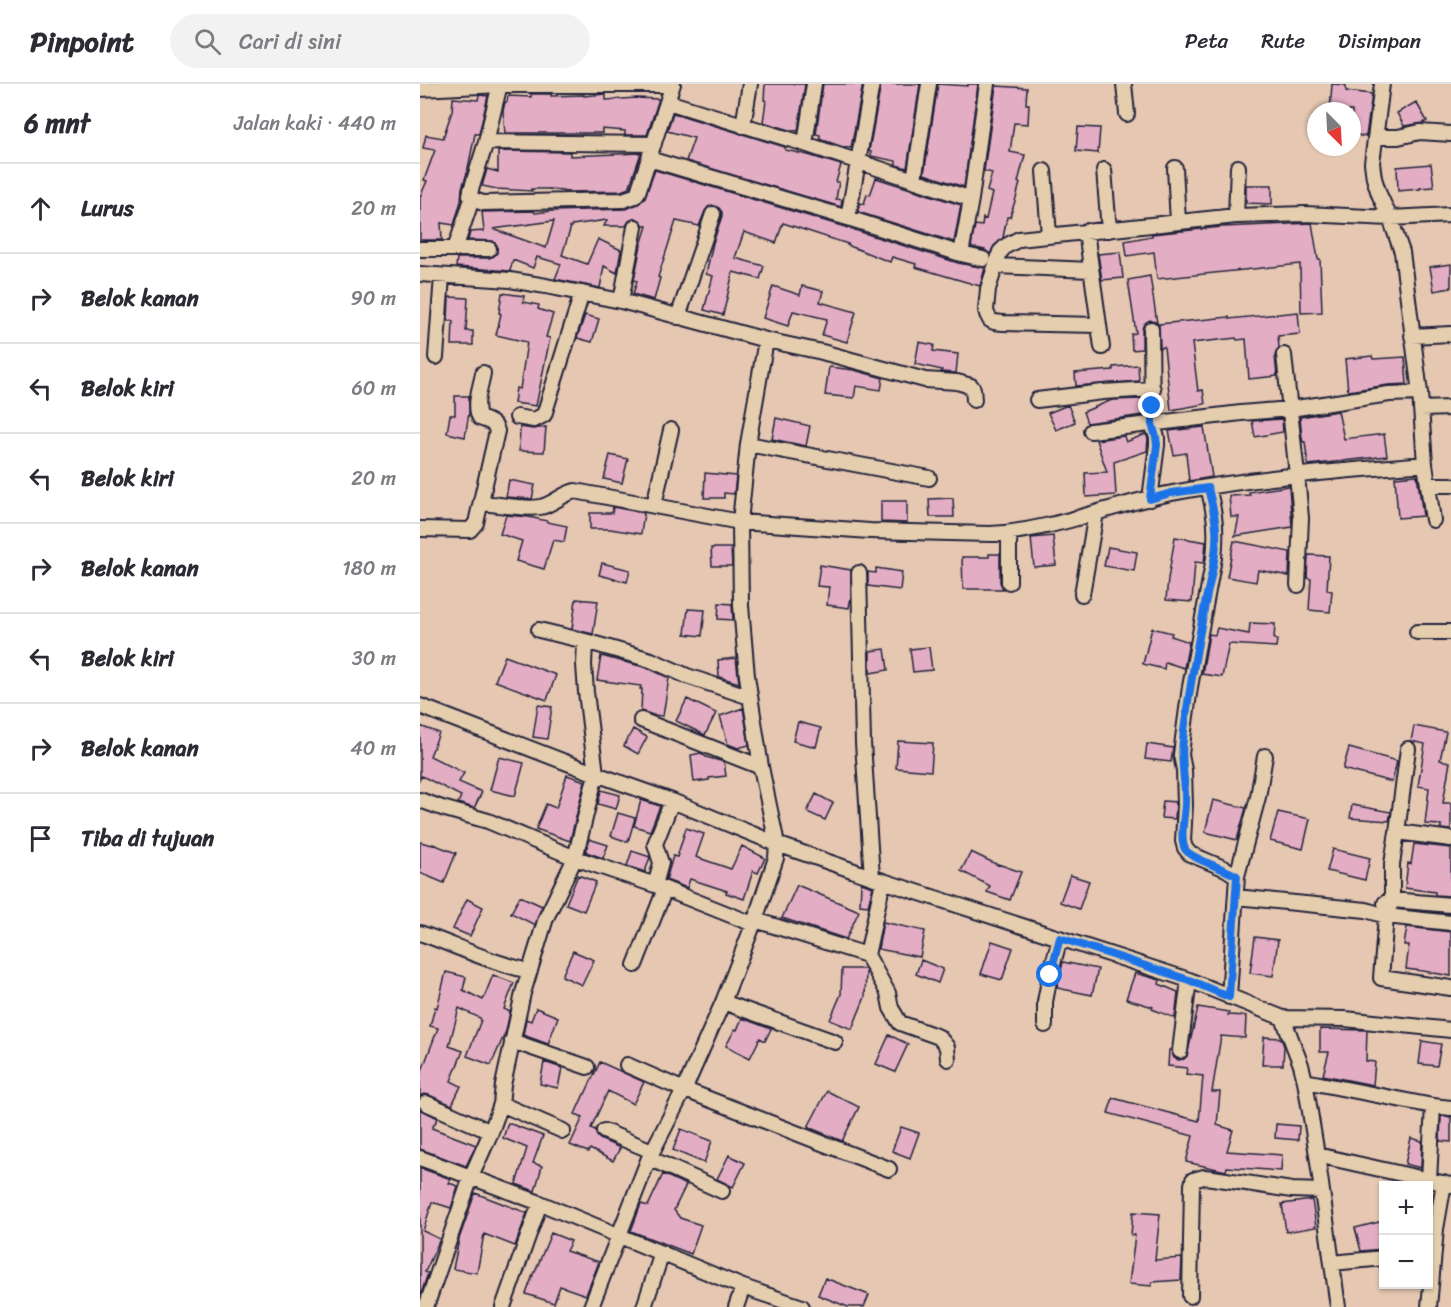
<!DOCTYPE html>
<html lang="id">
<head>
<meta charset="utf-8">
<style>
  :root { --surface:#fff; --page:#f2f2f3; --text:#2b2b33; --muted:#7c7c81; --line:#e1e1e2 }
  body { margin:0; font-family:Sriracha,sans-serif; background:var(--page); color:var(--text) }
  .controls { position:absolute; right:18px; bottom:18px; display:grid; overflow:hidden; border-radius:0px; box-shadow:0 2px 4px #0004 }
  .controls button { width:54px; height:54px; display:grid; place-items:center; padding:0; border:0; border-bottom:2px solid var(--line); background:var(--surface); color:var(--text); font:30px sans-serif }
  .compass { position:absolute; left:887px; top:18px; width:54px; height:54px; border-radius:50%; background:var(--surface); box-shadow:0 2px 4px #0004; rotate:156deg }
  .stop { position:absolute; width:18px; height:18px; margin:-14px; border:4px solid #1a73e8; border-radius:50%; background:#fff }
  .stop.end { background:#1a73e8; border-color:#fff; box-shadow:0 2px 6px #0008 }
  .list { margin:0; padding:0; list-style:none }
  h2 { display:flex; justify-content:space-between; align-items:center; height:78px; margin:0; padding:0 24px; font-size:26px }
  h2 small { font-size:20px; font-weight:400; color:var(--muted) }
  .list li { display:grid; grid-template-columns:39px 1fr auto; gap:18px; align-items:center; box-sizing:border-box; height:90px; padding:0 24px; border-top:2px solid var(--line) }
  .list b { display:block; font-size:22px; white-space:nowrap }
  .list em { font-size:20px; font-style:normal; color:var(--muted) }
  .icon { flex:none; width:33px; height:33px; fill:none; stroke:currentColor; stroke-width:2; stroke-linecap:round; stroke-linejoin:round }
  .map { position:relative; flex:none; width:1031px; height:1223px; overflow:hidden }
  header { display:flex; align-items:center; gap:36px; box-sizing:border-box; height:84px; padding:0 30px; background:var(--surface); border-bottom:2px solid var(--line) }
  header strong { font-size:28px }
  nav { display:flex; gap:33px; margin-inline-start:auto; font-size:21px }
  .search { width:420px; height:54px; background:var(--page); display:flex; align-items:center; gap:15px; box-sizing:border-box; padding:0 21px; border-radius:33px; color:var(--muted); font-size:22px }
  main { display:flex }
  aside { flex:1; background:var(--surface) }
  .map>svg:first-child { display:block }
</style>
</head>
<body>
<header>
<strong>Pinpoint</strong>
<div class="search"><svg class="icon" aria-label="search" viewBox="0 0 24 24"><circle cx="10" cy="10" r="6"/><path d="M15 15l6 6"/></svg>Cari di sini</div>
<nav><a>Peta</a><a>Rute</a><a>Disimpan</a></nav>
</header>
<main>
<aside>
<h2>6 mnt<small>Jalan kaki · 440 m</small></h2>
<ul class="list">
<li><svg class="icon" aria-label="ahead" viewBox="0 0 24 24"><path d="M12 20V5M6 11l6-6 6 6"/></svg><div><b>Lurus</b></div><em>20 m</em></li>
<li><svg class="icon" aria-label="right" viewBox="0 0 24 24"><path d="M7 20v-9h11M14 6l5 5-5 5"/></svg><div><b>Belok kanan</b></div><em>90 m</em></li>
<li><svg class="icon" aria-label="left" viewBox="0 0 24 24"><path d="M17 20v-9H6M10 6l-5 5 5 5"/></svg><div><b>Belok kiri</b></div><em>60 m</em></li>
<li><svg class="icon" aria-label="left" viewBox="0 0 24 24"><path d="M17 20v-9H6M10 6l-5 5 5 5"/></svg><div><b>Belok kiri</b></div><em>20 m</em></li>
<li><svg class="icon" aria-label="right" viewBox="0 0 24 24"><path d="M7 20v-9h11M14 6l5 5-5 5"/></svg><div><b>Belok kanan</b></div><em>180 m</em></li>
<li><svg class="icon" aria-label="left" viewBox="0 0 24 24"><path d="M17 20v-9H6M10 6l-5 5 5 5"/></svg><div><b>Belok kiri</b></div><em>30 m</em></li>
<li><svg class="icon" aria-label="right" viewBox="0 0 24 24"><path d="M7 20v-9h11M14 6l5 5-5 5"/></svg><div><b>Belok kanan</b></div><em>40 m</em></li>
<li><svg class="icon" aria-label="arrive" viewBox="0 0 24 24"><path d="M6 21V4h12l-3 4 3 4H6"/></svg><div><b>Tiba di tujuan</b></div></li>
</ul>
</aside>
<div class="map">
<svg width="1031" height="1223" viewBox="0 0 1031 1223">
  <rect width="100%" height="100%" fill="#e5c7b2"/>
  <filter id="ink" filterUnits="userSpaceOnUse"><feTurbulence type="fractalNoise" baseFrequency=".0167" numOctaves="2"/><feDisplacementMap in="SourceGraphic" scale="12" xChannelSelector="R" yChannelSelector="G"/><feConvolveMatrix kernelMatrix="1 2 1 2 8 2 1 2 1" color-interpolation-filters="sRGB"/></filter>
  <g filter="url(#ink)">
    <path fill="#e3adc4" stroke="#22223b" stroke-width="1.5" fill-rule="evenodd" d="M345 0H385L378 47 370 46 343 38 346 17 344 16Z
      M403 0H443L431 64 426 63V64L400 55V51L396 50Z
      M461 0H500L487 84 476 81V77L451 72V68L449 67Z
      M518 0 548 2V0H558L544 103 504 90Z
      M912 0 926 1V7L952 10 946 52H940L939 51 932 50V27H910Z
      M576 2 607 4 606 20H609L608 40 594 39 590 68 605 71 598 98 600 99 596 114 590 133H587L583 154 574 162 570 170 565 166 551 163 555 141 562 142 563 134 566 135 572 109 567 107 572 89 564 87Z
      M111 10H131V12L164 11V12L186 10V16L217 14 239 15 227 51H205V47L182 45V49H85L83 27 85 18H87L88 12 111 13Z
      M59 11 68 12 59 50H55L47 89 42 104 41 117 34 141 21 139 22 156H0V113L7 97 4 96 15 66 3 64 6 51 23 54 32 27 33 14 58 16Z
      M996 18 1007 37 1003 39 984 42 977 29Z
      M253 29 365 63V66L388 71 421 81 416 98H419L416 115 422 116 421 123 266 77 274 54 247 47Z
      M658 43 680 44 678 69 656 67Z
      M78 67 150 68V72L221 69 209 104 201 107 149 108 128 105H111L112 107 77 105 62 102 67 85 78 88Z
      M1011 80 1014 103 1000 104V105L978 107 977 83Z
      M235 86 425 143 538 179 565 184 560 202 495 183 496 180 472 173 470 178 427 161 428 160 363 139 356 159 324 148 315 174 344 182 340 195 313 188 303 231 284 226 293 192 286 190 293 159 302 132V128L299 124 292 121 288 123 285 127 279 142 256 137 238 193 240 194 234 216 213 210 217 197 214 196 221 161 227 142H224L221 137 216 134 209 137 206 142H184L187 136 152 141 151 143H149H151L142 171 167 180 178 155 201 166 197 189 184 182 180 204 135 195 141 180 117 173 113 184 93 176 90 187 36 183 37 174H69L74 172 77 169V161L73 157 48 156 50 148 64 147 62 128 114 127 115 129 132 127 206 125 218 120 225 113ZM134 137 126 164 73 145Z
      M456 94 541 121 534 158 438 128 440 119 444 120 447 110 450 111Z
      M826 101H852V120L826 119Z
      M892 139 898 175H900L902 228 881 229 880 180 737 195 734 168 707 172 705 157 732 152V150L802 143Z
      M700 168 703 194 682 196 678 170Z
      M1031 180V204L1014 207 1010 183Z
      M730 192 737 239 730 236 724 240 722 245V265L712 266 711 250 716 249 708 196Z
      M353 202 380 211 382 202 403 207 400 218 436 228 427 258 402 251 407 235 373 227 368 242 343 234Z
      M82 209 104 212 103 218 119 221 118 225 133 230 126 253 130 254 116 322 94 319 96 304 100 305 107 258 76 251 81 230 79 229Z
      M29 213 48 214 46 247H53V261H32L33 237H28Z
      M878 228 880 250 858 252 859 264 856 267 855 272 857 292 829 295 826 255 817 256 816 254 772 259 778 307 783 306 785 320 751 326 744 263 740 264 739 240 809 233V235Z
      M165 231 179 235 172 258 157 254Z
      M499 258 514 261 513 267 538 270 536 289 521 288 522 286 495 280Z
      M952 272 953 275 985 273 987 300 968 301 928 307 925 275Z
      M718 281 719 297 656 302 655 289 693 286V283Z
      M409 283 434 286 463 294 461 306 436 302 434 314 405 311Z
      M35 312H49V329L45 353 27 349 30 331H35Z
      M723 315V331L667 339 663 328 692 316Z
      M648 321 655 338 636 346 628 329Z
      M918 327 924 355 964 350 967 372 888 381 885 358H883L882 354 880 333Z
      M356 334 390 342 386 362 352 355Z
      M862 335 863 348 835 353 832 337Z
      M100 343 113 345 126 343 124 368 99 367Z
      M784 343 792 393 769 397 766 369 754 371 749 347Z
      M726 350 728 355 727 367 694 378 696 411 666 413 665 389 687 388 676 356 704 352 706 358Z
      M190 371 208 375 202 399 184 395Z
      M285 389 316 392 314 410 304 409V414H284Z
      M997 391 1003 432 978 434 975 393Z
      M89 396 115 401 112 415 86 413Z
      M869 402 872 443 815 452 819 433H811L809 412 830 411 829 408Z
      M533 414 534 433H510L509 415Z
      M461 417H487V439L461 438Z
      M193 423 224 429 221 450 190 445H170V429H192Z
      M86 431 109 433 127 437V438L147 442 144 458 133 456 124 485 96 477 102 457 80 450Z
      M633 452 636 481 614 483 611 454Z
      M755 453 786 458 784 479 775 478 772 518 746 516 748 495Z
      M814 457 870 468 869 492 838 486 836 498 807 493Z
      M688 463 717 468 714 487 684 482Z
      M291 464H311L312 482H292Z
      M569 470H580V498L583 505H543L542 473H569Z
      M888 471 909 472 907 506 912 507 910 528 889 526 891 495 887 494Z
      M182 479 210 486 207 498 179 491Z
      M400 481 431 486V513L429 524 407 521 409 503 397 502Z
      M456 484 482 488 480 506 448 502V488L456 489Z
      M156 515 178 517 173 550 152 545Z
      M299 519 312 520 313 536 298 535Z
      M268 525 285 526 282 552 265 550Z
      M830 539 855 540 854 555 857 556 856 563 809 560 802 593 782 590 789 550 795 551 797 544 829 550Z
      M732 544 752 549 751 552 769 558 764 584 745 578 744 585 723 580Z
      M509 563 512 586 493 588 490 565Z
      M465 565 468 586 450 589V567Z
      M85 572 136 591 127 616 75 597Z
      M181 572 228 584 249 594 243 632 233 631 221 627 222 605H220L221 602 177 596Z
      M316 574 319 599 299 593 298 576Z
      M267 615 296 629 285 651 256 637Z
      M118 621 132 623 127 655 113 653Z
      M323 624 329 661 318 664 308 660 300 632Z
      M378 638 401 644 396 663 373 657Z
      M0 642 19 649 10 672 44 689 39 698 62 708 54 724 38 719 41 712 2 692 0 695Z
      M994 642 1026 648 1020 676 1030 678 1023 719H1031V746L1021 745V741L1005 740 1009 704 998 702 1005 660 991 657Z
      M213 645 227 653 218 670 204 662Z
      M478 657 513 659 511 687 476 684Z
      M727 660 753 664 751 678 725 675Z
      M929 664 977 677 972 698 923 685Z
      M281 669 286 673 304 678 306 692 289 694V696L274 698 271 671Z
      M79 673 104 679 95 712 70 706Z
      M147 691 165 697 150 757 116 745 126 720 136 724Z
      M181 706 200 711 196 725 178 720Z
      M396 710 413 719 405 736 387 728Z
      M221 716 240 722 230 747 214 742Z
      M793 716 826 724 817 756 785 748Z
      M743 717 756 718 755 735 741 734Z
      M932 721 971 728 969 737 930 734Z
      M858 728 890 735 883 765 850 757Z
      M198 729 215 734 208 758 191 752Z
      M266 744 284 750 276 773 311 785 322 762 345 774 338 789 333 787 324 815 306 809 307 807 270 795 267 804 246 796 253 772 257 773Z
      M169 755 188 761 183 774 166 768Z
      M0 758 13 761V760L36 769 24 799 0 789Z
      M994 760 1031 764V812L1015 811V808L985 804 988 779 991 780Z
      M913 765 950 774 945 796 907 787Z
      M212 767 230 773 225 788 207 782Z
      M551 768 578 781V780L601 788 590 816 567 808 570 802 541 787Z
      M158 791 176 798 164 827 146 820Z
      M650 791 669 797 659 825 640 818Z
      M441 799 453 803 448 822 440 821Z
      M377 801 439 827 426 855 362 834Z
      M100 812 122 822 115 841 91 829Z
      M47 815 63 823 50 852 33 845Z
      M463 838 505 847 500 873 458 865Z
      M987 843 1031 848V892L1003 887 986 885 989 861H984Z
      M835 853 858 856 853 892 830 889Z
      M572 857 593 864 582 896 561 890Z
      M153 867 174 876 162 901 142 892Z
      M501 876 523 885 518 899 496 890Z
      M643 878 678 885 672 911 637 904Z
      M422 885H445L446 888 445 913 432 945 410 936 421 910Z
      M26 888 46 893 43 906 63 916 73 891 94 899 84 925 90 928 86 947 71 981 47 972 61 936 60 934 39 924 29 962 43 967 31 997 41 1002 32 1021 9 1011 4 1010 0 1012V992L18 944 10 942 15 923 17 924Z
      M715 889 740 896 739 900 758 908 755 934 732 925 733 923 706 915Z
      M778 923 809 928 808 931 826 932 825 954 801 952 792 1008H800L797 1041 813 1046 807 1067 862 1071 861 1087 807 1083 806 1087 766 1078 773 1052 688 1029 693 1014 779 1037 783 992 766 990 767 984 748 982 749 966H751L754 974 758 976 764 975 767 972Z
      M116 924 138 933 128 960 103 951 106 935 111 937Z
      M322 934 351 945 345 957 340 954 330 974 306 962 315 945 317 946Z
      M900 945 947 946 946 977 955 978 953 1001 903 991 909 968H900Z
      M469 951 488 960 475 988 456 980Z
      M844 953 861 954 864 962 863 981H842Z
      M1002 957 1021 960 1017 982 999 980Z
      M124 978 142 984 138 1004 120 1000Z
      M180 978 224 998 213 1020 188 1007 171 1044 175 1046 177 1052 180 1055 200 1064 193 1077 170 1065 168 1068 150 1061 163 1033 155 1030 164 1010H165Z
      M407 1007 439 1023 422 1057 388 1043Z
      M0 1025 18 1034 12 1044 56 1061 46 1082 0 1065Z
      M1021 1032 1031 1033V1058L1020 1057Z
      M88 1039 123 1052 113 1079 122 1082 115 1107 96 1100 107 1064 83 1054Z
      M856 1040 879 1042 878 1056 855 1054Z
      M481 1043 499 1049 490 1074 472 1067Z
      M261 1045 292 1057 284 1079 253 1066Z
      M991 1054 1002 1057 1001 1084 985 1080Z
      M309 1071 325 1079 313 1103 297 1095Z
      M0 1084 31 1095 29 1099 38 1102 31 1124 12 1118 3 1147 20 1155 5 1188 8 1189 0 1213Z
      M243 1090 266 1101 254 1126 260 1134 281 1141 271 1170 211 1147 221 1120 228 1122Z
      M55 1109 107 1129 95 1162 64 1150 57 1189 33 1185 39 1155Z
      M892 1116 896 1143 866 1148 862 1120Z
      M713 1128 740 1130 735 1176 762 1174 761 1196 732 1198V1202L709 1200 715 1151H711Z
      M963 1137V1165L941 1167 935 1144Z
      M131 1149 151 1157 146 1167 179 1178 166 1211 140 1202 134 1219 106 1210 114 1188H115Z
      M405 1194 449 1211 444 1223H428L398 1211Z"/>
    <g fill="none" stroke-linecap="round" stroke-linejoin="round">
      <defs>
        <path id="street" d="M80 0 66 58 51 106 50 111 52 115 63 119 203 116 215 112 218 108 253 0
          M704 0 707 30
          M962 0 952 79 954 94 959 110 970 134 982 168 1000 309 1005 380 1008 401H1031
          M0 5 80 1H252
          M248 18 385 60 551 115
          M323 42 330 0
          M955 53H978L1000 48 1031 50
          M66 58 234 60
          M385 60 394 0
          M229 75 428 134 541 170 563 175
          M755 84 758 138
          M684 86 689 146
          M624 87 629 151
          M494 96 509 0
          M816 132 818 83
          M428 134 452 0
          M666 147 682 263
          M0 165H69
          M35 165 52 115
          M541 170 551 115 567 0
          M577 182 671 186
          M0 190 90 196 126 202 201 217 346 256 402 268 505 296 537 298 551 302 553 305 554 316
          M201 217 215 143
          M258 233 293 130
          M678 241 583 239 574 238 570 236 567 230 566 226 568 205 580 168 586 162 599 155 816 132 885 130 970 134 1031 131
          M992 252 1031 250
          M864 271 877 391 881 434 878 501
          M16 273 22 192
          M617 316 683 308 733 305
          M1001 325 1031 324
          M97 333 114 336 124 331 162 209
          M671 347 821 329 870 325 969 310 1000 309
          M328 360 509 394
          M1008 401 1013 436
          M788 403C795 430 797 446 794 474L770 603 763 654 761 671 764 686 765 721 763 757 765 764 770 770 806 785 817 792
          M730 415 737 361V353L732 340 731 245
          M61 419C77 420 104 426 120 423 132 421 142 410 155 407L320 438 328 360 346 256
          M234 421 251 346
          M0 445 50 446 56 439 77 347C75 338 67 337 60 334 53 321 61 302 63 289
          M589 449V498
          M439 489 443 659 452 793
          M662 510 676 429
          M119 546 165 557 231 576 267 592 330 613
          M997 548H1031
          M0 622 176 690 252 717 357 760 463 797 769 896 863 934 881 981 885 997 897 1071 918 1223
          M221 636 341 683
          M0 716 22 724 68 737 155 774 235 801 333 840
          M977 748 988 665
          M1031 755 977 748 972 780V816L966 832 961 894 1031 904
          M463 797 447 871 468 909 471 924 480 939 519 953 527 963 528 975
          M235 801 241 779 235 760 252 717
          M816 813 946 826 966 832 1031 839
          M965 819 972 816 1031 821
          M335 836 447 871
          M0 849C37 862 71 879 110 887
          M215 881 245 805
          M809 913 817 792 838 713 845 672
          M303 918 415 958
          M863 934 925 935 1031 946
          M625 941V918L630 891 640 854
          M92 957 167 983
          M760 967 769 896
          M207 981 255 1002 469 1085
          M885 997 1013 1022 1031 1024
          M6 1019 71 1048
          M81 1020 143 1047
          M184 1047 232 1067
          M897 1071 1031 1101
          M0 1074 120 1119 323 1203 382 1223
          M229 1074 302 1107
          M1009 1096 1013 1022
          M912 1179 964 1174
          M770 1212 772 1101 773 1096 784 1093 793 1094 872 1106 902 1107
          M6 1223 51 1093 71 1048 81 1020 83 1001 103 909 126 834 155 774 176 690 166 608 164 581 165 557
          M83 1223 120 1119
          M171 1223 229 1074 264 1006 303 918 335 836 356 774 357 760 341 683 327 592 321 522 320 438 450 447 570 450C632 447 691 421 752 409 835 393 921 387 1005 380
          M224 1223 242 1169
          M316 1223 323 1203
          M1009 1223 1016 1145 1024 1099"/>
      </defs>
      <use href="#street" stroke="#22223b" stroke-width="18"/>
      <use href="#street" stroke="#e5ceae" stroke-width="14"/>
    </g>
  </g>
  <g fill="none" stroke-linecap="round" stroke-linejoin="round" filter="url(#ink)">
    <path stroke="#1a73e8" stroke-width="8" d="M630 891 640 854 769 896 809 913 817 792C806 785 769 774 765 765 759 754 765 731 765 719 766 698 760 677 763 656 768 610 777 565 785 520 790 495 798 469 796 444 795 430 791 417 788 404L751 409 730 415 737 361 736 353 732 340V322"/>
  </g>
</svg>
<div class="controls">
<button>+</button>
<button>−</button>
</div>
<svg class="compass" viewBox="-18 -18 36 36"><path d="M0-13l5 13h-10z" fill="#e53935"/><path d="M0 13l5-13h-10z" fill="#7c7c81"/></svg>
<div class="stop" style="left:630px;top:891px"></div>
<div class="stop end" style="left:732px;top:322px"></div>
</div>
</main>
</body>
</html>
